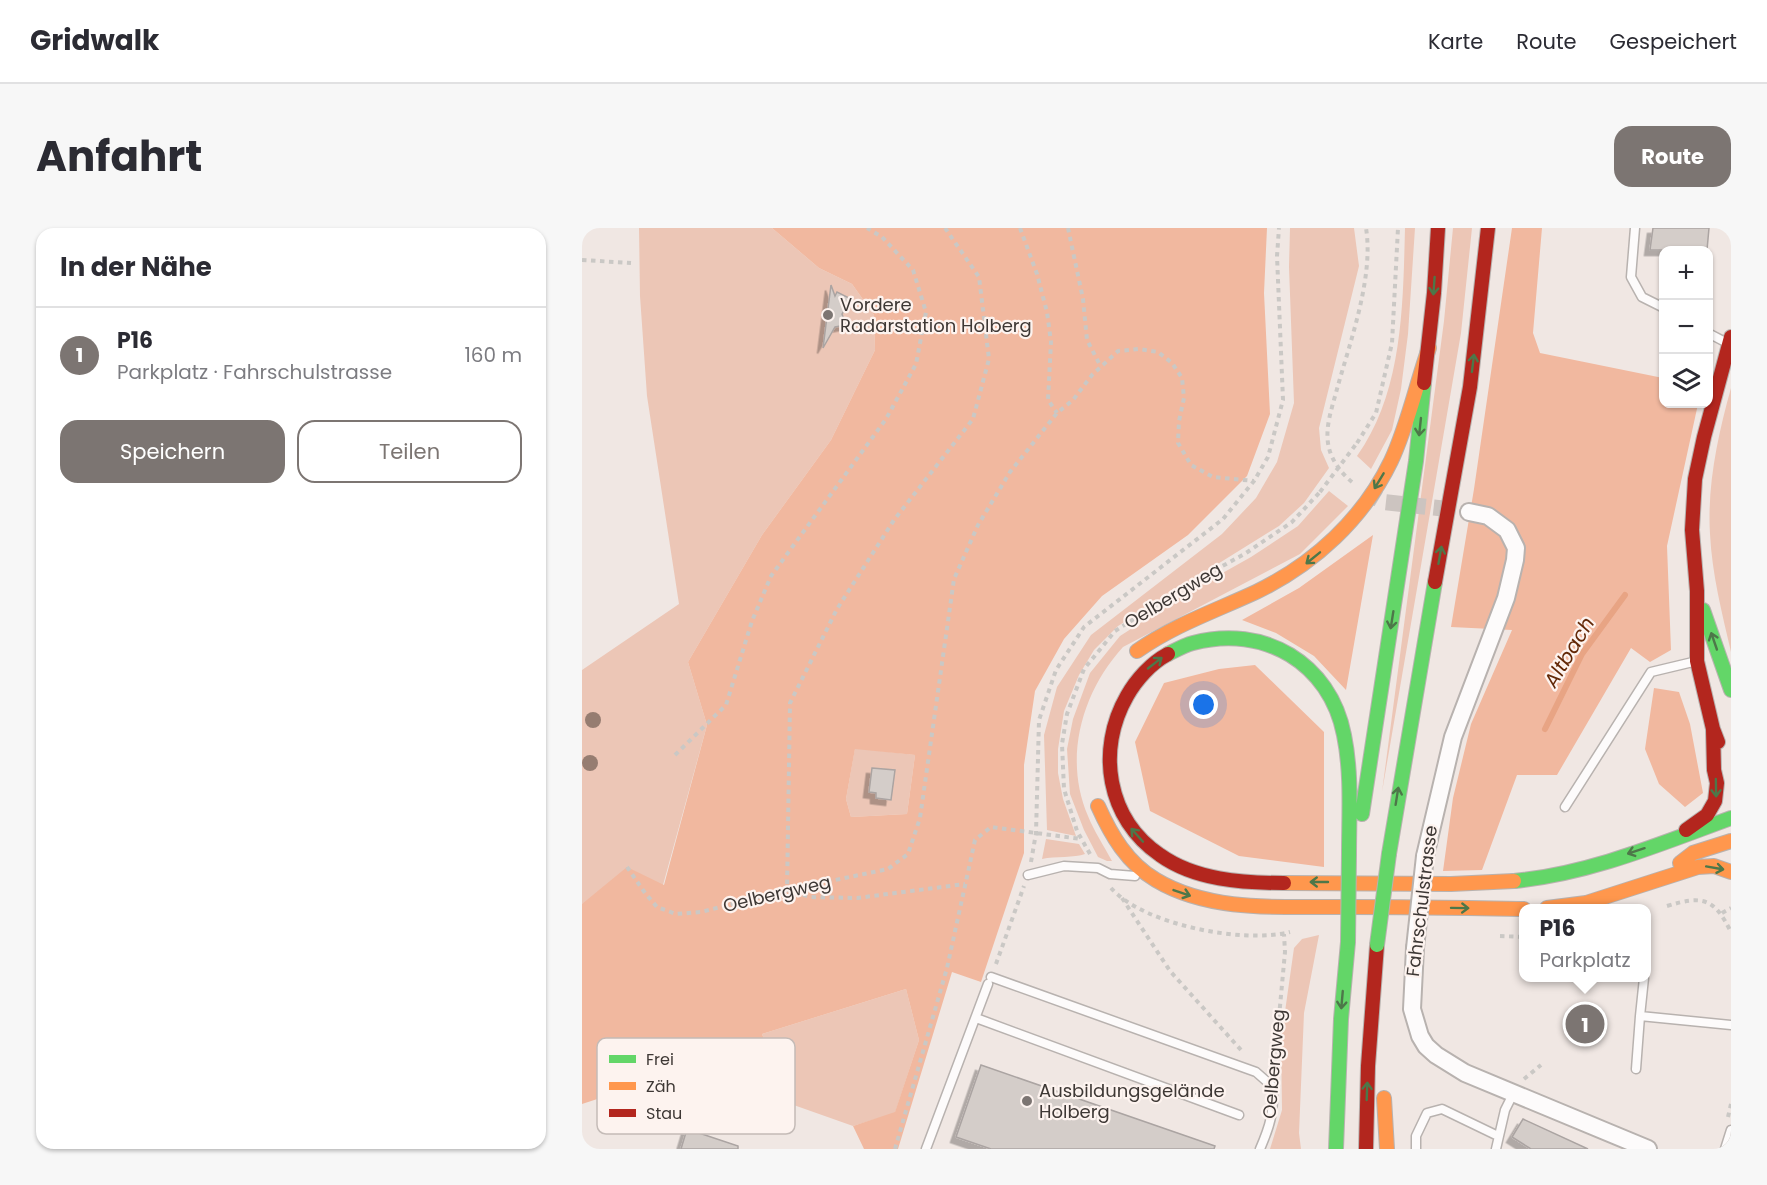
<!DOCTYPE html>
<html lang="de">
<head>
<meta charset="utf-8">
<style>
  :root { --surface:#fff; --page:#f7f7f7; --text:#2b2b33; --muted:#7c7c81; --line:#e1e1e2; --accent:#7c7572 }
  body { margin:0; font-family:Poppins,sans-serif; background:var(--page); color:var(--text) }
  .controls { position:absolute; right:18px; top:18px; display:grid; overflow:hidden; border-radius:12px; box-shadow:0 2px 4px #0004 }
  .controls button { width:54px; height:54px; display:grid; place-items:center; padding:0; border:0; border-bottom:2px solid var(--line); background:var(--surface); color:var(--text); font:30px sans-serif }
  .you { position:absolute; left:622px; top:477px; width:21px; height:21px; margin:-15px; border:4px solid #fff; border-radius:50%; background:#1a73e8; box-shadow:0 0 0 9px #1a73e833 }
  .badge { display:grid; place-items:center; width:39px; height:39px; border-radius:50%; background:var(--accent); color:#fff; font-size:20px; font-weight:700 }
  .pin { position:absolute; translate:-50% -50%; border:3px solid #fff; box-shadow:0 2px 6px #0006 }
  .popup { position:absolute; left:937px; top:676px; width:132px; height:78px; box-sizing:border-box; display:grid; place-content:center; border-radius:12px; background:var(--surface); filter:drop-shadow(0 2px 4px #0005); font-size:20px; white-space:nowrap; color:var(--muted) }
  .popup b { font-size:22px; color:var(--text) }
  .popup::after { content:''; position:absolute; left:50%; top:100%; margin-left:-12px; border:12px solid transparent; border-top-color:var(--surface) }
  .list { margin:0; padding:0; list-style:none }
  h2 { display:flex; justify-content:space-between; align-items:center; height:78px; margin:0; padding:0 24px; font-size:26px }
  h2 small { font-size:20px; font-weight:400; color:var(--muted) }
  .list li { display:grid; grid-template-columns:39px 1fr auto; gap:18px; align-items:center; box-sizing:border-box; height:96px; padding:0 24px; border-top:2px solid var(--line) }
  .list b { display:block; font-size:22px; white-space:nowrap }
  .list p { margin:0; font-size:20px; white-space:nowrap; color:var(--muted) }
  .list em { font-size:20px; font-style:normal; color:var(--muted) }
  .actions { display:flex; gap:12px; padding:18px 24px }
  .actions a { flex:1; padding:14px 0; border:2px solid var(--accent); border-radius:18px; text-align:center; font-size:21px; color:var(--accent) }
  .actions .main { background:var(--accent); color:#fff }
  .icon { flex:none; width:33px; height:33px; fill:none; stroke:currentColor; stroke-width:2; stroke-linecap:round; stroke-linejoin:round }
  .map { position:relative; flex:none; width:1149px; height:921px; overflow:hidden; border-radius:18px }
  header { display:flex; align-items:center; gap:36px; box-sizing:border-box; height:84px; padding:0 30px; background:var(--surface); border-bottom:2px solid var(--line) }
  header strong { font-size:28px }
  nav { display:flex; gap:33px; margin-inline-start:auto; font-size:21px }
  .intro { display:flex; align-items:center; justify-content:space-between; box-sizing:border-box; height:144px; padding:0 36px }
  h1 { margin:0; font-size:42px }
  .button { padding:15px 27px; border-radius:18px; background:var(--accent); color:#fff; font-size:21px; font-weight:700 }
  main { display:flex; gap:36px; padding:0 36px }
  aside { flex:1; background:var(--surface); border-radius:18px; box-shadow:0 2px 4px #0004 }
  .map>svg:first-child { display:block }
</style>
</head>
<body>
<header>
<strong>Gridwalk</strong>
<nav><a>Karte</a><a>Route</a><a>Gespeichert</a></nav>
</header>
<div class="intro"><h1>Anfahrt</h1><a class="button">Route</a></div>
<main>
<aside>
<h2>In der Nähe<small></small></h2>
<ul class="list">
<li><span class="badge">1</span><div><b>P16</b><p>Parkplatz · Fahrschulstrasse</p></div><em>160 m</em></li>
</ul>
<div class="actions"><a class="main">Speichern</a><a>Teilen</a></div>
</aside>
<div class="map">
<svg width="1149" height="921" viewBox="0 0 1149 921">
  <defs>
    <filter id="shadow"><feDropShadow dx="-5.5" dy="5.5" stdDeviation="0" flood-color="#0004"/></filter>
  </defs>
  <rect width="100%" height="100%" fill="#f0e7e3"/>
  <path fill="#ecc6b6" d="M57 0H190L237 40 270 56 292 87 293 122 249 212 180 307 106 434 125 497 81 657 0 676V442L97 376 65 168 58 68Z
    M708 0H772L777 38 737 200 739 222 747 240 722 275 697 298 536 398 512 422 497 447 482 483 476 521V545L481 571 494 608 465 602 462 507 475 459 509 407 640 306 674 270 695 234 712 175 707 39Z
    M823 0H833L826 106 819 161 810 202 789 241 775 228C821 164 821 76 823 0Z
    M871 0H890L879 105 800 564 862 93Z
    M1149 160V424C1140 385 1130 346 1128 306 1125 257 1136 207 1149 160Z
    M747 263 766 278 718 326 541 419C500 464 481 530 506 588 512 603 522 618 530 633H525L516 629 502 602 488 566 485 521 491 491 508 445 538 408 605 365 669 329 716 298Z
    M273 520 333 527 325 586 269 589 264 571Z
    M464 611 497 616 503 626C493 630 473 628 460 631Z
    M737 707 722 785 717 905 719 921H688L700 882 699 812 712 720 720 711Z
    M324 761 337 812 313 885 271 898 206 875 180 806Z"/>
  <path fill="#f1b89f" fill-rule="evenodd" d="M190 0H685L682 65 688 186 665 248 606 307 520 368 482 411 453 463 442 537V625L399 754 370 744 316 921H282L271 898 313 884 337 812 324 761 180 806 206 875 149 861 98 844 0 876V676L45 639 82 657 125 497 106 434 180 307 249 212 293 122 292 87 270 56 237 40ZM273 521 333 527 325 586 269 589 264 571Z
    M930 0H960L951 105 958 125 1081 150 1082 176H1116L1085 318 1089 422 1068 434 1049 420 975 547H935L900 642 861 643 871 570 889 496 930 402 869 399 892 261Z
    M791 307 764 462 732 428 694 405 660 392 717 360Z
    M673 437 742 504V639L657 628 568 583 553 514 582 455 637 441Z
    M1072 460 1097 464 1108 496 1121 565 1103 579 1077 556 1063 521Z"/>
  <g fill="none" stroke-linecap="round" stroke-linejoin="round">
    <path stroke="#e8a484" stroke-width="6" d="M963 501 1000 426 1043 367"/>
  </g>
  <path fill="#d4cdc9" stroke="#aba4a2" stroke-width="1.5" filter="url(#shadow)" d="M1071 0H1127L1125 22H1068Z
    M249 57 253 68 255 64 269 71 260 86 264 97 253 99 241 120Z
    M290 540 313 542 309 572 294 570V565L287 564Z
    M399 837 633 918 632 921H409L374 909Z
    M941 891 1006 921H949L930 909Z
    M105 901 156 918V921H99Z"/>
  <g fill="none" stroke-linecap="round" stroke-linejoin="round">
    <path stroke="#ccc4c0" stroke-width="16" stroke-dasharray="16 8" stroke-linecap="butt" d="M783 263 801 274 874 282"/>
    <defs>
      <path id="lane" d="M1053 0 1049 49 1060 69 1082 80
        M1126 105 1147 116
        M983 579 1069 444 1115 433
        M446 647 482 638 516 640 528 646 553 648
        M409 749 674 844 691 859C692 884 688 898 678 921
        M1058 788 1062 750
        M394 790 657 887
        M1054 841 1058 788 1149 797
        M344 921 406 756
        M834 921V908L845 885 860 881 916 908
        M914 921 923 882 931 866
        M1143 921 1149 902"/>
      <path id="street" d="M843 628 871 509 924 370 933 332 934 320 925 302 906 288 887 284
        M833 720 830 781 838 808 844 818 854 827 883 845 1066 921"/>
      <path id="fast" d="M1121 382 1149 462
        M586 426C594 422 603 417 611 415 682 396 748 435 762 507 770 546 767 587 767 626
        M780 586 834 233 842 155
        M807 626 853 354
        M932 653C1007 646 1078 616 1149 590
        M754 921 759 791 766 714"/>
      <path id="slow" d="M555 423C592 397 633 383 674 364 732 336 781 291 809 233 826 197 834 157 847 120
        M516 578C529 607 545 635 574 652 631 686 705 678 769 679 827 679 884 680 942 681
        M1098 635 1111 625 1149 613
        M702 655 869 656 932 653
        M965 680 1004 675 1116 639 1132 638 1149 644
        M802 870 805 921"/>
      <path id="jam" d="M842 155 852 65 856 0
        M853 354 888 159 906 0
        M586 426C569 435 554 452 545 468 514 522 525 591 578 627 613 652 660 655 702 655
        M1136 514 1131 501 1115 433V363L1110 302 1113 251 1122 209 1149 109
        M1104 602 1125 587 1133 573 1135 555 1132 542 1131 501
        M784 921 786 838 795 717"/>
    </defs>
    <use href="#lane" stroke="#b8b2af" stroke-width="11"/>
    <use href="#street" stroke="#b8b2af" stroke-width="20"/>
    <use href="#fast" stroke="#b8b2af" stroke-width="16"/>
    <use href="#slow" stroke="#b8b2af" stroke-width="16"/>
    <use href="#jam" stroke="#b8b2af" stroke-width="16"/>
    <path stroke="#cac8c5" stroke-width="4" stroke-dasharray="4.5 4.5" stroke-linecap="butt" d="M363 0 397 49 407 131 391 191 312 292 255 381 208 475 205 662 228 669 275 670 383 656
      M438 0 455 46 465 84 469 114 466 172 475 185
      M486 0 501 71 505 112 519 139
      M0 32 49 35
      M775 215 794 185 810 115 816 0
      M770 254C760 246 750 233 747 220 742 201 750 180 755 161 768 114 792 49 784 0
      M93 527 144 477 170 393 189 348 304 191 334 136 344 84 331 42 300 9 285 0
      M508 626 495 603 482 561 480 516 485 486 502 441 533 403 599 361 664 325 710 294 738 264
      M449 634 454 605 457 492 474 442 502 399 641 291 672 253 686 229 701 172 695 28 697 0
      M45 639 63 665 75 679 94 686 119 684 205 662 306 641 326 626 338 590 372 351 396 297 428 244 475 185 491 172 510 147 536 123 557 121 576 124 590 135 600 150 602 170 597 193 596 215 609 237 631 249 672 253
      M529 660C562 697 661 716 708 704
      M540 670 588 743 659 822
      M1085 678C1121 667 1132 670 1149 704
      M1140 685 1149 680
      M918 708 942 709
      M414 736 442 658
      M692 843 703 724 702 706
      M942 851 959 837
      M1146 889 1149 876
      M313 921 365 740 393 612 409 599 499 611"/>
    <use href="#lane" stroke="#fdfbfb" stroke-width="8"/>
    <use href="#street" stroke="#fdfbfb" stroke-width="16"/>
    <use href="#fast" stroke="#63d668" stroke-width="14"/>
    <use href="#slow" stroke="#ff974d" stroke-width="14"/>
    <use href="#jam" stroke="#b3261e" stroke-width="14"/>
    <defs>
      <path id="street-bridge" d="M833 720 843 628"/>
      <path id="fast-bridge" d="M766 714 767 626
        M795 717 807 626"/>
    </defs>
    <use href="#street-bridge" stroke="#b8b2af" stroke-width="20" stroke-linecap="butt"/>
    <use href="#fast-bridge" stroke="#b8b2af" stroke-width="16" stroke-linecap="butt"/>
    <path stroke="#cac8c5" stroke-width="4" stroke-dasharray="4.5 4.5" stroke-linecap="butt" d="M738 264 775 215"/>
    <use href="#street-bridge" stroke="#fdfbfb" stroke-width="16"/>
    <use href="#fast-bridge" stroke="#63d668" stroke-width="14"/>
  </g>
  <g fill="#967d71">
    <circle cx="11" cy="492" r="8"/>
    <circle cx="8" cy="535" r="8"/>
  </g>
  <defs><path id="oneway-shaft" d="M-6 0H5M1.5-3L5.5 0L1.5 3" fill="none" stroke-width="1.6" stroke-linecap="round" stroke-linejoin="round" transform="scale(1.5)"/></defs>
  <g stroke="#4d7749">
    <use href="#oneway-shaft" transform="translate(852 58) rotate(94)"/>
    <use href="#oneway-shaft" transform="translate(891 135) rotate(-83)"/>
    <use href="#oneway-shaft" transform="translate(838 199) rotate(96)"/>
    <use href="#oneway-shaft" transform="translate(797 253) rotate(121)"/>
    <use href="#oneway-shaft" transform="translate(858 327) rotate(-80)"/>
    <use href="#oneway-shaft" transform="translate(731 330) rotate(141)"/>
    <use href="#oneway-shaft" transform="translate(810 392) rotate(99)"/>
    <use href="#oneway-shaft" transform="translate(1132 413) rotate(-109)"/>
    <use href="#oneway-shaft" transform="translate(573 435) rotate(-38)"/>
    <use href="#oneway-shaft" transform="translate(1134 560) rotate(89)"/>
    <use href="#oneway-shaft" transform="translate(815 568) rotate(-81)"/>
    <use href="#oneway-shaft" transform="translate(555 607) rotate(-132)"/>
    <use href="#oneway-shaft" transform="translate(1054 623) rotate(162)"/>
    <use href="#oneway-shaft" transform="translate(1133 640) rotate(10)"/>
    <use href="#oneway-shaft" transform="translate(737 654) rotate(-180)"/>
    <use href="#oneway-shaft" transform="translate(600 665) rotate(19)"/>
    <use href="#oneway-shaft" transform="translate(878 680) rotate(1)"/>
    <use href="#oneway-shaft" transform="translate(760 772) rotate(95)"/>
    <use href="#oneway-shaft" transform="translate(785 863) rotate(-88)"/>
  </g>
  <g fill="#7c7572" stroke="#fdf3ef" stroke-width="2">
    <circle cx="246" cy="87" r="6"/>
    <circle cx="445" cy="873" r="6"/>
  </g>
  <g text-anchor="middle" stroke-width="4.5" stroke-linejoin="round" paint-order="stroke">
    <g font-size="18" fill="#3e3835" stroke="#fdf3ef" text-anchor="start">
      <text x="258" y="83">Vordere<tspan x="258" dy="21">Radarstation Holberg</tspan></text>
      <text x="457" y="869">Ausbildungsgelände<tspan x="457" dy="21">Holberg</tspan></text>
    </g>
    <g font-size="18" fill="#3e3835" stroke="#fdf3ef">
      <text transform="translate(591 368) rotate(-31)" y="6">Oelbergweg</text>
      <text transform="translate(195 666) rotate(-13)" y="6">Oelbergweg</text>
      <text transform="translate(840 673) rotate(-83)" y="6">Fahrschulstrasse</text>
      <text transform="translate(692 836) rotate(-85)" y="6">Oelbergweg</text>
    </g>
    <g font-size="20" font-style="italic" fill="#632807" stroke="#fdf3ef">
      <text transform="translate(987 424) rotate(-59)" y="7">Altbach</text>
    </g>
  </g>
  <rect x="15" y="810" width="198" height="96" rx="9" fill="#fdf3ef" stroke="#c4bbb7" stroke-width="1.5"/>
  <rect x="27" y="827" width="27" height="8" fill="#63d668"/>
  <rect x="27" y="854" width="27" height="8" fill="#ff974d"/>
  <rect x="27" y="881" width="27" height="8" fill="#b3261e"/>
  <g font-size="16" fill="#3e3835">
    <text x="64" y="837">Frei</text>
    <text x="64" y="864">Zäh</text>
    <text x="64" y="891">Stau</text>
  </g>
</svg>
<div class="controls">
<button>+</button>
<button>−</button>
<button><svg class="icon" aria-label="layers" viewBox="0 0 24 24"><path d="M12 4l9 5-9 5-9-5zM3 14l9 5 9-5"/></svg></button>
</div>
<div class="you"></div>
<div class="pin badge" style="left:1003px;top:796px">1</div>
<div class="popup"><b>P16</b>Parkplatz</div>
</div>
</main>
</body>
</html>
